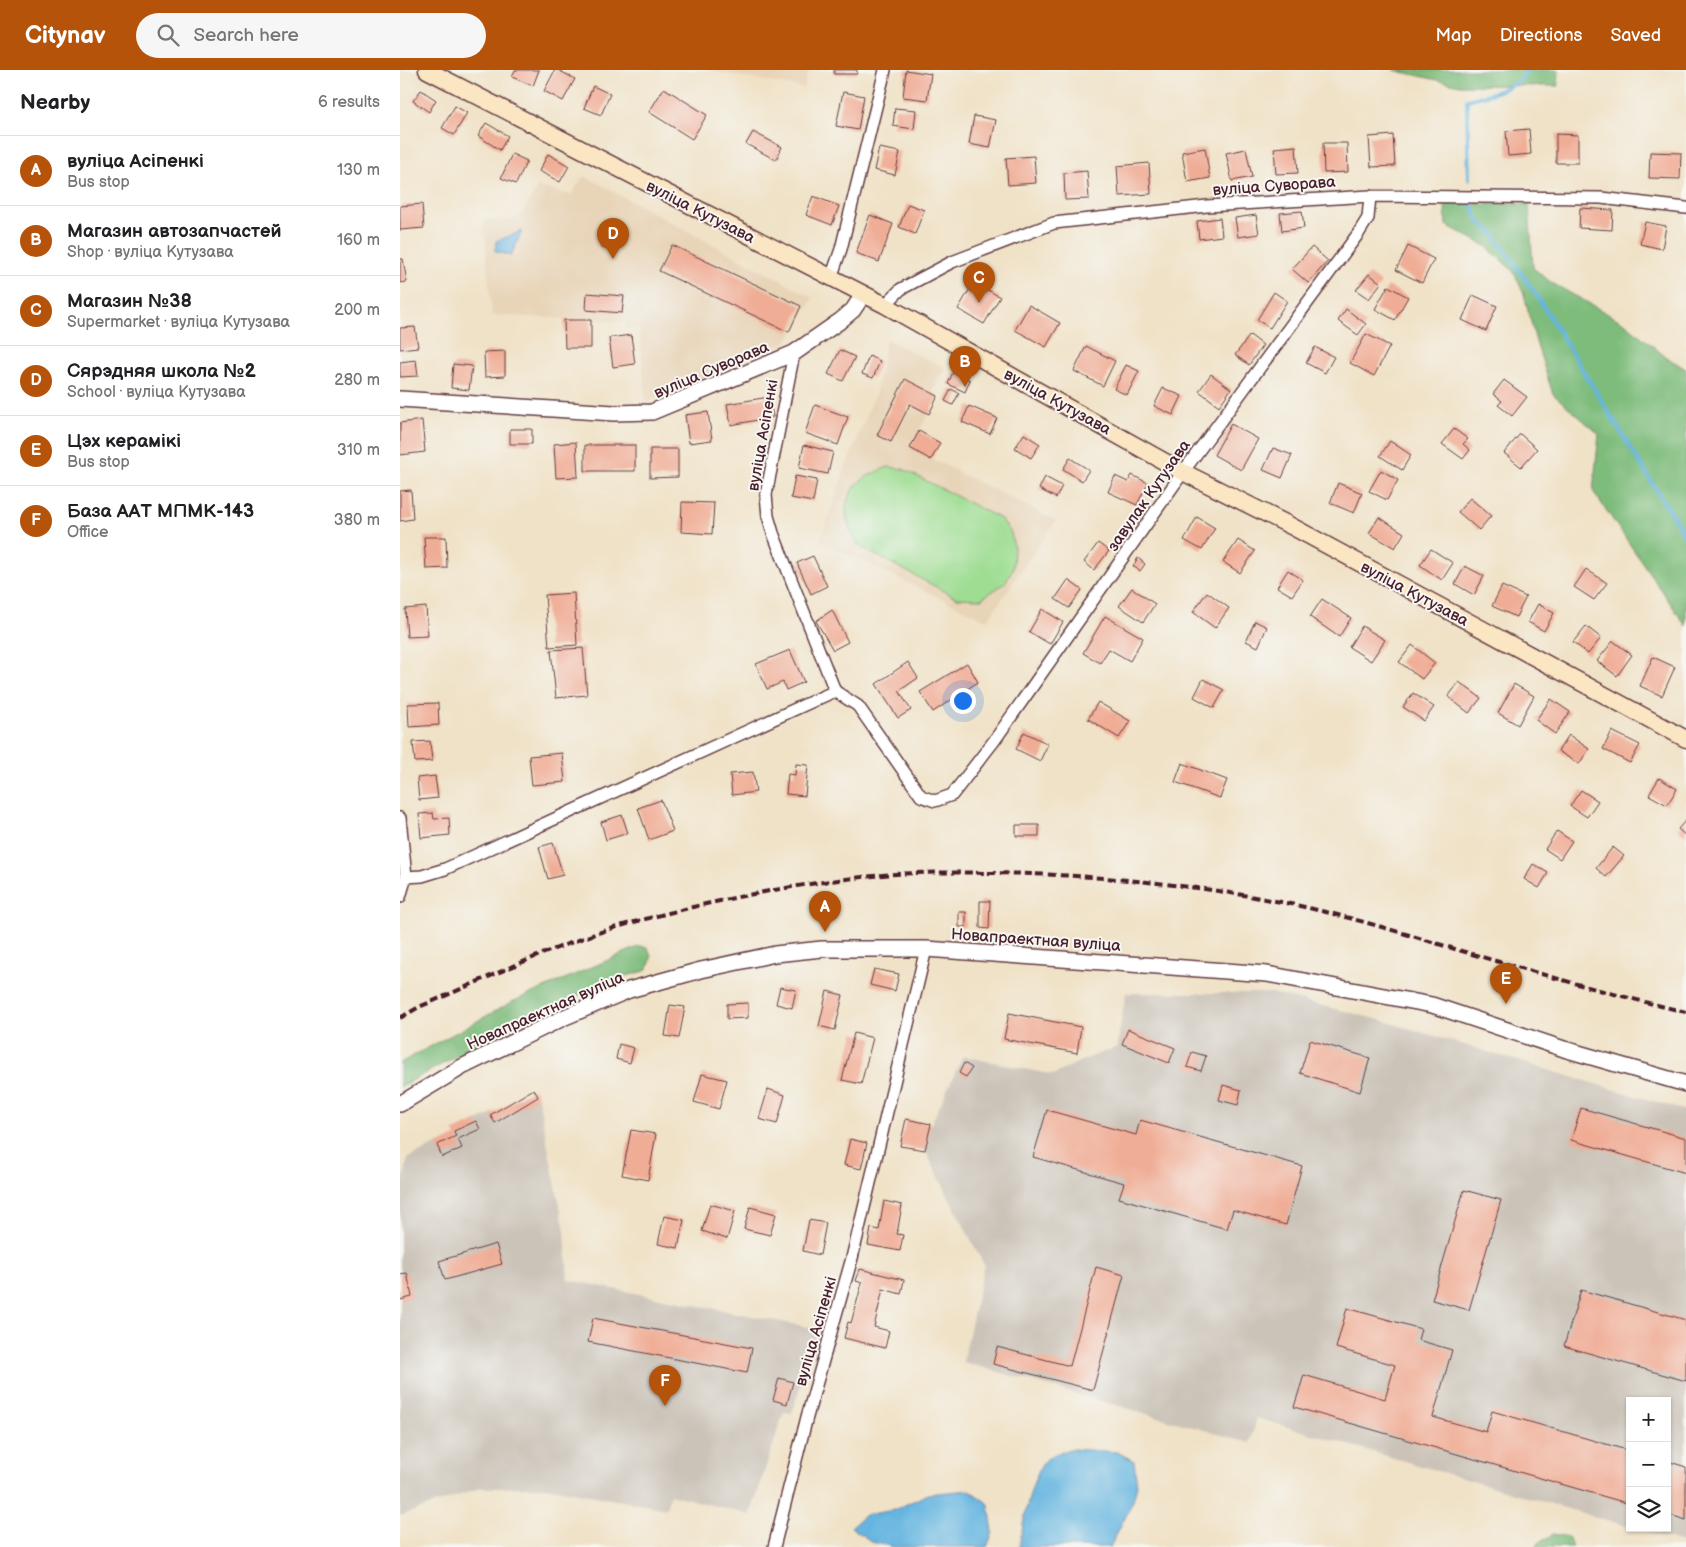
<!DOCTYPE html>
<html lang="en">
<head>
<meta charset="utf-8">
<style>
  :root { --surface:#fff; --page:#f6f6f6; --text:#202124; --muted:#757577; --line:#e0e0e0; --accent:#b45309 }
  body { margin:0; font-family:"Balsamiq Sans",sans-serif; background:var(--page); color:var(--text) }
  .controls { position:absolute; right:15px; bottom:15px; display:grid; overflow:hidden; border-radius:0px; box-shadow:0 1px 4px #0004 }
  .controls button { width:45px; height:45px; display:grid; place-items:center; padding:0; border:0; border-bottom:1px solid var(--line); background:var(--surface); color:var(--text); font:25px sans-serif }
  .you { position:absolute; left:562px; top:630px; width:18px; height:18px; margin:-12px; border:4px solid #fff; border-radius:50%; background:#1a73e8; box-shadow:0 0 0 8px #1a73e833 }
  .badge { display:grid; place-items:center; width:32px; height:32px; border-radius:50%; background:var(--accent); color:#fff; font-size:16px; font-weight:700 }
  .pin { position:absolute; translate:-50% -41px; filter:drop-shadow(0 1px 2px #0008) }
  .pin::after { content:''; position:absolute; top:26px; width:18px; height:15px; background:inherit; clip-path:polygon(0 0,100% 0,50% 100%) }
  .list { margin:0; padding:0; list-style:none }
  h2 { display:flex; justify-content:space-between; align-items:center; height:65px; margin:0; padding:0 20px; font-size:21px }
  h2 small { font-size:16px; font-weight:400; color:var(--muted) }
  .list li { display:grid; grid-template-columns:32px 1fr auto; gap:15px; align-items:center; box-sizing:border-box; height:70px; padding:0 20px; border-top:1px solid var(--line) }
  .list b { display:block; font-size:19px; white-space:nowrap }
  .list p { margin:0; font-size:16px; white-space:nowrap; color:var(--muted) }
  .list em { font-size:16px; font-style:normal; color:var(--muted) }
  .icon { flex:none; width:28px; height:28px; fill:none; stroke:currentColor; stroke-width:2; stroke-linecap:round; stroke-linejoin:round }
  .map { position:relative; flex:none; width:1286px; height:1477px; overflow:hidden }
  header { display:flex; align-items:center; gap:30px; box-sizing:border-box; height:70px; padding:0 25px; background:var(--accent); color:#fff }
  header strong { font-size:24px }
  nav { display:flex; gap:28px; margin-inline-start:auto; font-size:18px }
  .search { width:350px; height:45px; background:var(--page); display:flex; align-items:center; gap:12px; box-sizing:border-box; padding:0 18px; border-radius:28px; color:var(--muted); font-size:19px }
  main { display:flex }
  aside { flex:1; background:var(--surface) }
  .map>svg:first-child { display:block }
</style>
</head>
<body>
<header>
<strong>Citynav</strong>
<div class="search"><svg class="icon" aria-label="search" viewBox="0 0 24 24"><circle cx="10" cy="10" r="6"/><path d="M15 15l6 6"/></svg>Search here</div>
<nav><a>Map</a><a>Directions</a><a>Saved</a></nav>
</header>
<main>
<aside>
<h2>Nearby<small>6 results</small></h2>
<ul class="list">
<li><span class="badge">A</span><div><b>вуліца Асіпенкі</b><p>Bus stop</p></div><em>130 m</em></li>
<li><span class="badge">B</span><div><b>Магазин автозапчастей</b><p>Shop · вуліца Кутузава</p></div><em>160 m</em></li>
<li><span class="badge">C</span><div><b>Магазин №38</b><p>Supermarket · вуліца Кутузава</p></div><em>200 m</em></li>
<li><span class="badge">D</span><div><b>Сярэдняя школа №2</b><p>School · вуліца Кутузава</p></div><em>280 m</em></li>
<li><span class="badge">E</span><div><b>Цэх керамікі</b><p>Bus stop</p></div><em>310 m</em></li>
<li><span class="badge">F</span><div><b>База ААТ МПМК-143</b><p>Office</p></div><em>380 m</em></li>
</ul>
</aside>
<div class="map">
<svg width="1286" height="1477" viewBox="0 0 1286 1477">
  <rect width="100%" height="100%" fill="#f6f6f2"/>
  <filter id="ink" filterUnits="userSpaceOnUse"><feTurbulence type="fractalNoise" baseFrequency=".02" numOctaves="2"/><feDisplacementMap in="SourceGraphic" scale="10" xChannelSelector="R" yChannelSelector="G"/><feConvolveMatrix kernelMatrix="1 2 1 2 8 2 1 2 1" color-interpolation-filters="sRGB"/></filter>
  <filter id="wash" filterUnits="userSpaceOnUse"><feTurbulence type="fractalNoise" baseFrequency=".0096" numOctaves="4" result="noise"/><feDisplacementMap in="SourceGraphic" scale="20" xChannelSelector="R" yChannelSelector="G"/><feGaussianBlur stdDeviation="1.12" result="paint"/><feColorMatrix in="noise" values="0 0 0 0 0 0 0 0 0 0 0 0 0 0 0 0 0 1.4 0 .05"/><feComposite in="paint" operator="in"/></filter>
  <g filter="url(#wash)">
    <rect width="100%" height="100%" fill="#f0e2c7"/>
    <path fill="#e8d4b7" d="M306 0H408L404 18Z
      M184 106 413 228 386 273 246 333 239 258 226 259V252L92 245 83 150 118 149 138 117 171 125Z
      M486 269 545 298 532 322 538 326 510 378 656 451 587 550 420 471 444 401 476 322Z"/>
    <path fill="#cbc3b8" d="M726 923H871L984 951 1286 1041V1474L1234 1458H1267V1331H1230V1457L857 1348 850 1373 563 1292 584 1195 525 1080 531 1054 563 986 653 1005 681 991 717 977Z
      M134 1019 138 1027 165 1161 168 1210 418 1259 392 1343 384 1342 350 1445 270 1424 266 1439 145 1417 80 1418 0 1446V1124L8 1088 56 1066 54 1061 90 1045Z"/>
    <path fill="#9edd92" stroke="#747e5e" d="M489 397 503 399 601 449 611 463 614 477 613 499 605 513 581 529 557 528 459 476C434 439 446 410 489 397Z"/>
    <path fill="#7ebc7c" stroke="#646e54" d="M993 0H1159L1158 16 1060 15Z
      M1045 134H1129L1133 198 1152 213 1226 254 1266 287 1286 299V556L1193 421 1199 364 1153 324 1136 272 1124 224 1113 201 1086 176 1046 155Z
      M238 877H247C254 887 251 893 245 901L226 906 140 941 0 1017V993L112 932Z
      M1153 1464 1168 1467 1173 1477H1136L1138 1474Z"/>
    <path fill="#65b5e0" stroke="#586a86" d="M122 161 111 186 95 181 96 171Z
      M674 1379 717 1382 734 1391 737 1415 733 1431 710 1477H619C623 1455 631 1402 648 1388 654 1383 667 1381 674 1379Z
      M569 1420 589 1434 593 1462 587 1477H494L472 1472 451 1457 465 1445 494 1440 528 1424Z"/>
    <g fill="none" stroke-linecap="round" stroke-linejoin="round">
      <path stroke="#65b5e0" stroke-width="4" d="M1069 109 1067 30C1087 25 1117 19 1128 0
        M1072 136 1079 152 1092 162 1137 226 1286 468"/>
    </g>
    <g id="blocks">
      <path fill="#f0ad96" d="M115 0H139L133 16 112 7Z
        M155 0H158L175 9 163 31 144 21Z
        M434 0H457V4H434Z
        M506 0 531 4 527 30 503 27Z
        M193 16 210 24 201 45 184 38Z
        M264 18 307 45 292 69 249 42Z
        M21 20 36 30 29 42 13 31Z
        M443 22 464 26 458 60 436 56Z
        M55 36 67 43 54 65 42 58Z
        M495 38 516 40 514 59 493 56Z
        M574 46 596 50 590 78 569 74Z
        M86 53 108 66 100 80 78 66Z
        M1129 59 1131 84 1108 86 1106 61Z
        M353 62 382 77 376 90 346 74Z
        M1156 64 1178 65V93H1156Z
        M993 65 995 96 971 97 969 67Z
        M923 73H947L948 102 924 103Z
        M896 76 898 103 876 104 874 78Z
        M479 78 500 82 495 105 474 100Z
        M805 78 810 108 787 112 782 82Z
        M846 79 852 107 832 111 826 83Z
        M1250 82 1281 83 1280 109 1249 108Z
        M112 84 127 91 116 114 101 108Z
        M148 84 169 96 160 112 139 101Z
        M634 86 636 113 608 115 606 88Z
        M749 93 751 124 719 126 717 96Z
        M687 101 689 129 665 130 664 103Z
        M413 126 439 136 432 155 406 145Z
        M22 134 24 158 0 160V136Z
        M508 134 524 140 515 164 499 157Z
        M1180 138 1213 140 1212 160 1179 158Z
        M902 141 904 158 882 161 880 143Z
        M470 145 493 154 479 192 456 183Z
        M856 145 859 164 838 167 835 148Z
        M820 148 822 166 799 169 797 151Z
        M1245 152 1266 156 1262 179 1240 174Z
        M201 171 215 172 214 179 201 177Z
        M272 175 401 236 389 262 259 201Z
        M1008 176 1034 189 1022 213 996 200Z
        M912 177 928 191 908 213 892 199Z
        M0 189H3L7 212 0 213Z
        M969 204 981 213 969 229 956 220Z
        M574 212 600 227 584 254 558 239Z
        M988 216 1008 227 995 250 975 239Z
        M874 222 887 231 870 258 857 250Z
        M187 223 224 226 222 243 186 240Z
        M1073 225 1097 236 1086 261 1062 250Z
        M629 235 660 253 646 277 615 260Z
        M946 239 966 254 958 265 938 251Z
        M164 250H191V278H165Z
        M15 257 18 277 0 279V258Z
        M966 264 990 276 974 306 950 293Z
        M231 265 235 294 213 297 209 268Z
        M850 265 863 275 849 295 835 285Z
        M686 276 715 291 703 316 674 301Z
        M915 277 934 287 925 303 906 293Z
        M440 280 455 287 443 311 428 304Z
        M105 281V306L85 307 84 282Z
        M469 286 480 291 473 308 462 304Z
        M16 290 18 306 0 307V292Z
        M53 294 72 296 69 320 51 318Z
        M726 295 739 301 727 325 714 319Z
        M553 302 570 310 565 322 548 314Z
        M811 304 831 319 819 336 799 321Z
        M505 309 538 326 529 344 510 334 491 372 477 365Z
        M1104 310 1127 327 1112 346 1098 335 1102 331 1093 324Z
        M763 318 782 326 773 345 754 336Z
        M551 319 559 323 553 335 545 331Z
        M369 327 373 347 331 355 327 334Z
        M415 335 448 347 438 375 405 363Z
        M569 336 597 348 590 364 562 352Z
        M308 342 312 370 289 373 285 345Z
        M22 350 25 382 0 385V353Z
        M831 354 858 369 841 400 814 385Z
        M110 359H132V374H110Z
        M1054 359 1068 369 1063 374 1070 380 1063 389 1042 374Z
        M519 361 540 373 531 390 510 378Z
        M624 364 640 374 631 388 615 378Z
        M1120 364 1137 379 1121 397 1104 383Z
        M990 371 1011 385 1002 400 980 386Z
        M176 372 178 407 156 408 154 374Z
        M185 375H235V401H185Z
        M404 375 433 382 428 404 399 398Z
        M873 378 892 385 882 408 863 400Z
        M250 379H278V407L250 408Z
        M670 388 689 400 682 411 663 399Z
        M981 400 998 410 987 430 969 421Z
        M732 405 748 413 737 435 708 422 715 406 728 412Z
        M395 406 417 410 413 432 391 428Z
        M645 407 662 416 656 428 639 419Z
        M938 413 962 423 954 443 930 433Z
        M11 420 13 449 0 451V421Z
        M1070 428 1091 446 1079 460 1058 442Z
        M282 432 314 433 312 464 281 462Z
        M797 447 815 458 802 480 784 470Z
        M979 447 1004 463 995 478 969 463Z
        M24 467H46L47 498 26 499Z
        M838 470 855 481 840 503 823 492Z
        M698 473 709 481 694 500 684 492Z
        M1031 479 1053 493 1042 510 1020 495Z
        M413 486 427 516 411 524 397 493Z
        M738 488 745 494 740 501 733 496Z
        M1065 496 1084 506 1074 525 1055 514Z
        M1186 499 1207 513 1194 530 1174 517Z
        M888 500 903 510 892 526 877 517Z
        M668 510 682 520 669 538 655 529Z
        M1102 516 1126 527 1116 547 1092 536Z
        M732 518 755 534 743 552 719 536Z
        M807 522 829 538 815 558 793 542Z
        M174 523 177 575 149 577 145 525Z
        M922 529 951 548 939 567 910 547Z
        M1138 534 1154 543 1144 561 1128 552Z
        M26 537 28 566 7 567 5 539Z
        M642 539 663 552 650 574 629 562Z
        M432 540 448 572 433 580 416 551Z
        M705 546 743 568 730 591 709 579 700 593 683 583Z
        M855 551 867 557 858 577 846 571Z
        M962 556 985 570 971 591 949 577Z
        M1186 556 1201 568 1188 584 1173 572Z
        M1213 571 1232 585 1217 606 1197 591Z
        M1012 575 1035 593 1022 609 999 592Z
        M183 578 187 625 156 628 151 580Z
        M390 580 404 612 386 620 383 612 367 619 356 594Z
        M1253 587 1275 597 1262 626 1240 616Z
        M508 592 518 608 499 621 511 640 498 648 476 614Z
        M567 593 578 612 533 642 520 622Z
        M803 609 824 620 814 638 794 627Z
        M1059 612 1081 628 1069 643 1048 627Z
        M1114 614 1134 626 1118 655 1098 643Z
        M1013 623 1034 637 1024 651 1003 637Z
        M1151 629 1170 642 1155 664 1136 650Z
        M698 632 730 651 719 668 688 649Z
        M38 633 39 655 9 657 8 634Z
        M1212 661 1240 675 1230 693 1203 679Z
        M624 662 648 674 640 691 616 679Z
        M1169 665 1189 679 1179 694 1158 681Z
        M30 671 32 691 15 692 13 672Z
        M162 683 165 712 132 715 129 686Z
        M782 693 827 710 820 728 775 712Z
        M396 694 408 695 405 726 386 724 388 704 395 705Z
        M353 702 356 722 332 725 330 704Z
        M35 706 38 728 19 730 17 708Z
        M1259 708 1277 719 1267 735 1249 725Z
        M1181 720 1198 731 1187 747 1170 736Z
        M261 730 273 761 249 770 238 738Z
        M33 743 34 749 49 748 50 765 21 768 19 744Z
        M222 745 228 763 206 770 201 752Z
        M1286 750V766L1278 759Z
        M616 755H639V766H616Z
        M1157 761 1172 771 1160 789 1145 779Z
        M153 773 163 805 148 809 139 777Z
        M1213 777 1224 786 1206 807 1196 798Z
        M1133 794 1148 803 1139 818 1124 809Z
        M580 831H590L589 859 580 858Z
        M559 842H566V857H559Z
        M474 899 499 904 495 921 470 915Z
        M380 917 396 920 392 938 376 934Z
        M427 921 443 925 435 960 419 956Z
        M348 933V948L327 949V934Z
        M270 935 285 937 279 968 265 966Z
        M609 943 681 957 677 983 604 969Z
        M728 959 775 978 769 993 722 974Z
        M454 963 473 968 461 1014 442 1010Z
        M910 970 970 988 960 1022 900 1003Z
        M219 974 234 978 230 993 216 989Z
        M792 982 806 986 801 1001 787 997Z
        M564 993 572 998 566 1007 559 1003Z
        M302 1004 327 1010 319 1039 294 1032Z
        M823 1015 841 1020 838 1035 819 1030Z
        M134 1019 138 1027 95 1053 90 1045Z
        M368 1019 385 1025 377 1054 359 1049Z
        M1181 1038 1286 1068V1103L1171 1070Z
        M647 1040 736 1065 740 1050 902 1096 886 1155 833 1140 827 1159 719 1128 724 1113 633 1087Z
        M506 1049 531 1054 525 1080 500 1076Z
        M76 1051 80 1059 58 1069 62 1078 42 1087 37 1075 56 1066 54 1061Z
        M231 1060 256 1064 248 1110 222 1105Z
        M450 1069 467 1073 461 1099 444 1095Z
        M1064 1120 1101 1130 1069 1240 1032 1230Z
        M484 1131 502 1135 497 1164 503 1165 500 1181 468 1175 471 1158 479 1160Z
        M310 1134 335 1141 327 1169 302 1161Z
        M350 1137 376 1144 370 1165 344 1159Z
        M264 1146 284 1150 278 1178 258 1174Z
        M409 1150 426 1153 420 1185 403 1181Z
        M96 1174 102 1194 45 1210 39 1191Z
        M696 1197 724 1205 693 1320 593 1294 597 1277 670 1296Z
        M460 1199 504 1210 501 1224 483 1219 474 1257 489 1261 485 1278 444 1268 448 1252 451 1253 462 1213 456 1211Z
        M7 1203 12 1227 0 1230V1204Z
        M1181 1220 1286 1250V1311L1164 1276Z
        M947 1238 1021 1259 1018 1270 1052 1280 1033 1347 1086 1362 1092 1341 1230 1381V1434L894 1337 904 1305 985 1329 995 1295 936 1278Z
        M193 1248 352 1278 347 1303 188 1272Z
        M379 1308 393 1312 387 1334 373 1330Z
        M1267 1391 1286 1397V1450L1267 1444Z"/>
    </g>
  </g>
  <g filter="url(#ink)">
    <use href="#blocks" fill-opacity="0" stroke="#633c42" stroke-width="1"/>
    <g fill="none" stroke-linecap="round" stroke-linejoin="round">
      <defs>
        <path id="minor" d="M431 208 441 179 485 0
          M485 235 501 219 552 192 654 153 807 136 970 126 1201 128 1286 138
          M394 283 366 425 368 446 373 463 435 621
          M0 748 6 807 0 827
          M6 807 22 806 45 799 435 621 458 636 521 726 535 731 552 725 594 671 783 402 958 164 968 148 970 126
          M374 1477 407 1347 452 1188 526 879"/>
        <path id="tertiary" d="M0 329 214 343 252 342 394 283 440 251 453 240 463 225
          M0 1034 62 997 165 947 229 920 301 900 375 884 422 879H526L867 904 1032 935 1164 979 1286 1014"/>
        <path id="secondary" d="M27 0 485 235 783 402 891 456 1286 669"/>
      </defs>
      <use href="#minor" stroke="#633c42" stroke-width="14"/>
      <use href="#tertiary" stroke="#633c42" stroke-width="18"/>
      <use href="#secondary" stroke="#633c42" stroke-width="19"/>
      <use href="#minor" stroke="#fff" stroke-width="11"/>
      <use href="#tertiary" stroke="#fff" stroke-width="15"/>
      <use href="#secondary" stroke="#fbe6c3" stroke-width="16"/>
      <path stroke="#4a1f2b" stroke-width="4" stroke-dasharray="8 4" stroke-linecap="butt" d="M0 948 19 937C91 907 162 871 238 851 315 830 404 812 483 805 518 802 553 802 588 803 686 804 785 813 881 832 941 844 1000 862 1058 880 1134 902 1209 924 1286 942"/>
    </g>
  </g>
  <g text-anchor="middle" stroke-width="4" stroke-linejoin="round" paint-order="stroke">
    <g font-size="16" fill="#4a1f2b" stroke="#f6f6f2">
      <text transform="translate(874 115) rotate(-4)" y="6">вуліца Суворава</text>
      <text transform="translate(301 141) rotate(27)" y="6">вуліца Кутузава</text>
      <text transform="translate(311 299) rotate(-23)" y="6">вуліца Суворава</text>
      <text transform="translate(658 331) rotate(29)" y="6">вуліца Кутузава</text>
      <text transform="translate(362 365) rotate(-80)" y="6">вуліца Асіпенкі</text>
      <text transform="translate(748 425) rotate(-55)" y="6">завулак Кутузава</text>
      <text transform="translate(1015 523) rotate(28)" y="6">вуліца Кутузава</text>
      <text transform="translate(636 869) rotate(4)" y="6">Новапраектная вуліца</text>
      <text transform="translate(145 940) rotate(-24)" y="6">Новапраектная вуліца</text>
      <text transform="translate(415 1261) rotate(-74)" y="6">вуліца Асіпенкі</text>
    </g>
  </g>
</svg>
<div class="controls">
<button>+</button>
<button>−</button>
<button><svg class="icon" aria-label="layers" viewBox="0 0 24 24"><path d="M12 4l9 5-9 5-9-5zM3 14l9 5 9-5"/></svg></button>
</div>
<div class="you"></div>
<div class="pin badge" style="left:425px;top:862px">A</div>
<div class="pin badge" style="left:565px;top:317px">B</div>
<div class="pin badge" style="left:579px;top:233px">C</div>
<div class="pin badge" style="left:213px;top:189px">D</div>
<div class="pin badge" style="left:1106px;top:934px">E</div>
<div class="pin badge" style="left:265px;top:1336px">F</div>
</div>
</main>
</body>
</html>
